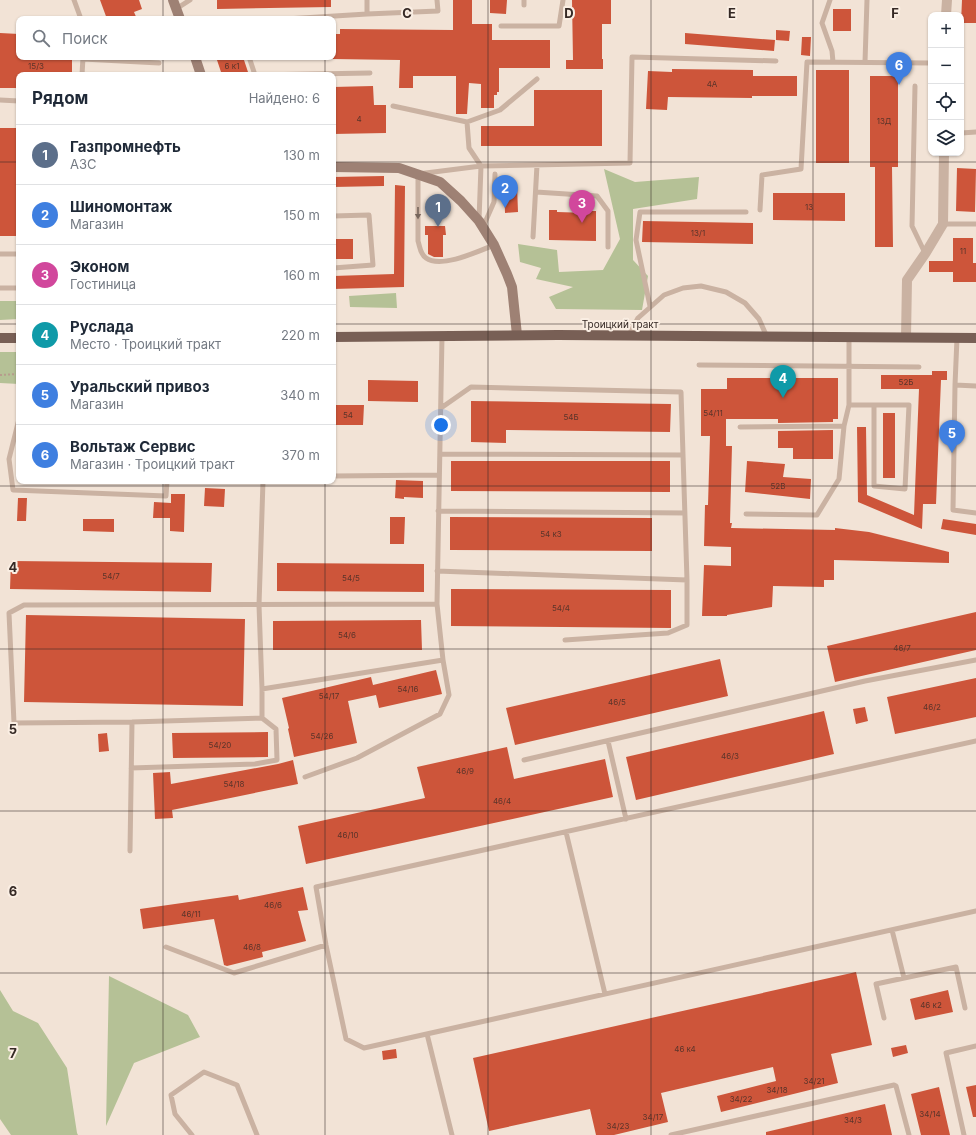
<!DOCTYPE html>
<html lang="ru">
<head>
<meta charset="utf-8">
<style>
  :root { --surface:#fff; --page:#f6f6f7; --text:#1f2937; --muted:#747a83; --line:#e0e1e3; --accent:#ea580c }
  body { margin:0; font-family:Inter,sans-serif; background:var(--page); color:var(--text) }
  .controls { position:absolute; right:12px; top:12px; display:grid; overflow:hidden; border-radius:8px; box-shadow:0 1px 3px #0004 }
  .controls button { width:36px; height:36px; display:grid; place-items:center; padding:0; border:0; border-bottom:1px solid var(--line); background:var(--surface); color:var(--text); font:20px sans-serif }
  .you { position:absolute; left:441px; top:425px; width:14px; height:14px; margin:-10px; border:3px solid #fff; border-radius:50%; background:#1a73e8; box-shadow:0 0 0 6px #1a73e833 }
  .badge { display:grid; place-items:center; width:26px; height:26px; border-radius:50%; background:var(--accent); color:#fff; font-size:13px; font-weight:700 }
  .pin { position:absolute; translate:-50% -33px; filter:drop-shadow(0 1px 2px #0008) }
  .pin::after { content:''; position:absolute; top:21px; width:14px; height:12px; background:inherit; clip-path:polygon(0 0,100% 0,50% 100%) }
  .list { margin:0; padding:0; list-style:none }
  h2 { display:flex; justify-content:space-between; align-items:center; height:52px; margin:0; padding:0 16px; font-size:17px }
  h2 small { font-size:13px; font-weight:400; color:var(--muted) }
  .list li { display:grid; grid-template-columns:26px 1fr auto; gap:12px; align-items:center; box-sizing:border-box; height:60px; padding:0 16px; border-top:1px solid var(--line) }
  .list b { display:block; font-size:15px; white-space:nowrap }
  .list p { margin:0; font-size:13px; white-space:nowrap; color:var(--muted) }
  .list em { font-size:13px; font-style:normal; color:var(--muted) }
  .icon { flex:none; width:22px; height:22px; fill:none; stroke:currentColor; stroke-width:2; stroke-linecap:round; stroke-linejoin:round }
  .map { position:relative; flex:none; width:976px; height:1135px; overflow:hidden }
  .search { position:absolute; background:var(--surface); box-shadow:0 1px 3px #0004; left:16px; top:16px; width:320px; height:44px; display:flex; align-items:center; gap:10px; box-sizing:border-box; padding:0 14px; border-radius:8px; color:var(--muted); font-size:15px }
  .panel { position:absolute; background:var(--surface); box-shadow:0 1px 3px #0004; left:16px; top:72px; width:320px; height:412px; border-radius:8px }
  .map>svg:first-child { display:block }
</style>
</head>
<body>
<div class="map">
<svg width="976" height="1135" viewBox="0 0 976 1135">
  <rect width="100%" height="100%" fill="#f2e3d6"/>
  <path fill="#b5c196" d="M604 169 635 182 699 177 697 199 633 209V260L648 276 642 310 556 309 549 297 573 287 536 279 541 268 520 262 518 244 557 250 559 272 603 270 620 239Z
    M396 293 397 308 350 307 349 296Z
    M0 301H19V319L0 320Z
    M0 352H19V384L0 383Z
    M109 976 188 1015 200 1037 134 1063 106 1126Z
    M0 990 13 1011 38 1023 67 1068 77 1133 78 1135H11L0 1119Z"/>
  <path fill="#cd553a" d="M100 0H139L142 9 134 12 137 19H107Z
    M217 0H331V7L217 9Z
    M453 0H472V24H492V40H550V68H499V92H497V95H494V108H481V84L469 83 467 114H456V76H413V88H399L400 60 333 59V34H340V29L453 30Z
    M490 0H507L506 14 490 13Z
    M572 0H611V24H602V59H603V69H566V60H573Z
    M962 0H976V23H961Z
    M833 9H851V31H833Z
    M776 30 790 31 789 41 776 40Z
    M0 33 19 34V57H72V75H19V88H0Z
    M685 33 775 40 774 51 685 44Z
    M802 37H811L810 56 801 55Z
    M216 57H243L249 75H222Z
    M672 69 753 70V76H797V96H752V98L668 97 667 110 646 109 648 71 672 72Z
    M816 70H849V163H816Z
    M870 76H898V167H892L893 247H875V167H870Z
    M373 86 374 105H386V133L333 134V87Z
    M534 90H602V146H481V126H534Z
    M0 128H19V236H0Z
    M957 168 976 169 975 212 956 211Z
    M384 176V186L333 187V177Z
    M395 185 405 186 404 287 333 289V276L394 274Z
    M517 185 518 212 505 213 504 186Z
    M773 193H845V221L773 220Z
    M549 210H557V212L588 213V211H596V241L549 240Z
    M643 221 753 223V244L642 242Z
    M425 226H445L446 235H443V257H434L428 254V235H425Z
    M953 238H973V263H976V282H953V272H929V261H953Z
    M333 239H353V259H333Z
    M932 371H947V380H941L936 504H923L922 529 858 502 857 427H866L867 495 914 515 919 389H881V375H932Z
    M727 378H838V419H833V422L778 423V419H726V446H732L730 523H732L731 528 835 530V528L869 532 949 552V563L834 560V580H824V587L773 586 772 607 727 615V616H702L704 565 731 566V547L704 546 705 505H708L710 436H701V389H727Z
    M368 380 418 381V402L368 401Z
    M471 401 671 404 670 432 506 430V443L471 442Z
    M333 405H364L363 425H333Z
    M883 413H895V478H883Z
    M833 430V459H793V448H778V431Z
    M451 461H670V492L451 491Z
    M747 461 785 464 783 477 811 479 810 499 745 492Z
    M396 480 423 481V498L404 497V499L395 498Z
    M205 488 225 489 224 507 204 506Z
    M171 494H185L184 532 170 531V518H153L154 502 171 503Z
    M18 498H27L26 521H17Z
    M390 517H405L404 544H390Z
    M450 517 652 518V551L450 550Z
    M83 519H114V532L83 531Z
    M943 519 976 524V535L941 529Z
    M11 561 212 563 211 592 10 589Z
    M277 563 424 564V592L277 591Z
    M451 589 671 590V628L451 626Z
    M976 612V650L835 682 827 646Z
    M26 615 245 619 243 706 24 702Z
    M421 620 422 650H273V621Z
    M720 659 728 696 515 745 506 708Z
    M436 670 442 694 379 708 376 695 348 701 357 743 294 757 288 729 289 728 282 698 371 677 373 685Z
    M976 678V717L895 734 887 697Z
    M865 707 868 721 856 724 853 709Z
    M824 711 834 754 636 800 626 757Z
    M268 732V757L173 758 172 733Z
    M107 733 109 751 99 752 98 734Z
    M507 747 514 779 605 759 613 797 306 864 298 826 425 798 417 767Z
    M293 760 298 784 172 810 173 818 155 819 153 773 170 772 171 784 278 764Z
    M303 887 308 910 298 911 306 941 262 952 263 957 227 966 224 965 214 919 143 929 140 909 238 895 239 900Z
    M856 972 872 1045 831 1054 838 1083 721 1112 717 1096 776 1081 773 1067 661 1093 668 1122 614 1135H596L590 1109 489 1131 473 1058Z
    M948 990 953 1012 915 1020 910 999Z
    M906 1045 908 1053 893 1057 891 1048Z
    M396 1049 397 1058 383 1060 382 1051Z
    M976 1085V1117H973L966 1087Z
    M939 1087 950 1135H921L911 1094Z
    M885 1104 892 1135H766V1132Z"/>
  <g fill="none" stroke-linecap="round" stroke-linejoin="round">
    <path stroke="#b69c8c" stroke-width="2" stroke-dasharray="2 2" stroke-linecap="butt" d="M0 375 19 374"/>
    <path stroke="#cab2a2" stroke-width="5" d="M74 0 81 19
      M830 0 822 23 832 51 833 62
      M524 5V0
      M176 9 190 0
      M367 14 438 11 437 0
      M286 19 367 14V0
      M501 26H559L563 0
      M249 57 255 75 370 73
      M83 59 159 63
      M865 62 867 0
      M82 75 83 57
      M915 86 912 226 925 253
      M0 100 19 101
      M393 106 467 122
      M961 133 976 132
      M536 192 597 196 608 211V247
      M760 210 762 175 801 169 807 62 931 63
      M333 216 369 215 373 265 333 268
      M479 220 481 166 630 163 632 57 776 61
      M943 224H976
      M483 227 494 202 495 174
      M533 237 537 165
      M494 245C479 251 441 269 426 258 420 254 420 247 418 241V174L481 166 469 148 467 122 500 110 537 79
      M0 254H19
      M0 288H19
      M650 306 636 240 640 212H746
      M629 335 638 318 664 295 683 288 701 286 726 292 745 303 759 319 767 337
      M957 338 955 385 953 510 976 513
      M699 365 919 367
      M955 385 976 386
      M849 405H909L905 489 874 486V405
      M441 408 471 387 681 392 687 580V625L668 633 565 640
      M19 419 9 459 13 490 166 496 167 481
      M740 427 844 426
      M440 454 683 455
      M333 476 439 475
      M263 481 259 605 262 689V718L132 722 14 723 9 613 24 605 437 604
      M438 511 685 513
      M746 514 817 515 839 479 844 426 849 405V337
      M437 571 687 580
      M262 689 443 660
      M608 741 626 819
      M976 741 316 887 326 945 346 1039 364 1048 976 911
      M524 760 865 681 976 660
      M131 768 255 764 277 760 276 729 262 718
      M305 777 357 758 440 714 449 695 443 660 437 604 442 336
      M566 832 605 994
      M130 851 132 722
      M892 930 904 978
      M166 947 234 973 326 945
      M884 1018 876 984 956 967 965 1008
      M427 1034 452 1135
      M192 1135 175 1114 171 1095 204 1072 237 1085 257 1135
      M671 1135 894 1085 896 1086 909 1135
      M964 1135 946 1053 976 1046"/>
    <path stroke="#cab2a2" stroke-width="10" d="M946 15 947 0
      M906 337 907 280 925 254 943 224 944 153"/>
    <path stroke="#9e8174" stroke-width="10" d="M173 0 180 19
      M195 57 201 75
      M333 167 399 168 440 182 461 201 479 221 494 245 507 274 512 287 517 335"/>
    <path stroke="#785f55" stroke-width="10" d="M333 337 558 335 976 338
      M0 338H19"/>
  </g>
  <defs><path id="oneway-solid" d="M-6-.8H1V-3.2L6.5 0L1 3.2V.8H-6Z"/></defs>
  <use fill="#78675d" href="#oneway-solid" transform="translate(418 213) rotate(90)"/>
  <path fill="none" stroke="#352925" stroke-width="1" stroke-opacity="0.55" d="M163 0V19M325 0V19M488 0V1135M651 0V1135M813 0V1135M163 57V75M325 57V75M0 162H19M333 162H976M0 324H19M333 324H976M163 481V1135M325 481V1135M0 486H976M0 649H976M0 811H976M0 973H976"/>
  <g text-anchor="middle" stroke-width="4" stroke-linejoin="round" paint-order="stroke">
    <g font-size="8" fill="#5b342a">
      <text x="36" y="69">15/3</text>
      <text x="232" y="69">6 к1</text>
      <text x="712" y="87">4А</text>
      <text x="359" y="122">4</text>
      <text x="884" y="124">13Д</text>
      <text x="809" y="210">13</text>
      <text x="698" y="236">13/1</text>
      <text x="963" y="254">11</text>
      <text x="906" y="385">52Б</text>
      <text x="713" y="416">54/11</text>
      <text x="348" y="418">54</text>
      <text x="571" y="420">54Б</text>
      <text x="778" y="489">52В</text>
      <text x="551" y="537">54 к3</text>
      <text x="111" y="579">54/7</text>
      <text x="351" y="581">54/5</text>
      <text x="561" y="611">54/4</text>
      <text x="347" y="638">54/6</text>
      <text x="902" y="651">46/7</text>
      <text x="408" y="692">54/16</text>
      <text x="329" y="699">54/17</text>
      <text x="617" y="705">46/5</text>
      <text x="932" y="710">46/2</text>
      <text x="322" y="739">54/26</text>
      <text x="220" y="748">54/20</text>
      <text x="730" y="759">46/3</text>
      <text x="465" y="774">46/9</text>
      <text x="234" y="787">54/18</text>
      <text x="502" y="804">46/4</text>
      <text x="348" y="838">46/10</text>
      <text x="273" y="908">46/6</text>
      <text x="191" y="917">46/11</text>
      <text x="252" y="950">46/8</text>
      <text x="931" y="1008">46 к2</text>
      <text x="685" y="1052">46 к4</text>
      <text x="814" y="1084">34/21</text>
      <text x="777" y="1093">34/18</text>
      <text x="741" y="1102">34/22</text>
      <text x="930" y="1117">34/14</text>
      <text x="653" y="1120">34/17</text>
      <text x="853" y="1123">34/3</text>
      <text x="618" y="1129">34/23</text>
    </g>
    <g font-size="10" fill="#352925" stroke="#faeee3">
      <text x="620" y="328">Троицкий тракт</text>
    </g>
  </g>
  <g font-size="13" text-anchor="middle" font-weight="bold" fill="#352925" stroke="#faeee3" stroke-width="4" stroke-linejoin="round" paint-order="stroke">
    <text x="407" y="18">C</text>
    <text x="569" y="18">D</text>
    <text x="732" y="18">E</text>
    <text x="895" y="18">F</text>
    <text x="13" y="572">4</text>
    <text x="13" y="734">5</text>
    <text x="13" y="896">6</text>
    <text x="13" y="1058">7</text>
  </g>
</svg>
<div class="controls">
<button>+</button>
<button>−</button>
<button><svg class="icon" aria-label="locate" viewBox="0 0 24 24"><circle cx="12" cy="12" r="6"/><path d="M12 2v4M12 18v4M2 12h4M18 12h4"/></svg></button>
<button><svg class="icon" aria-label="layers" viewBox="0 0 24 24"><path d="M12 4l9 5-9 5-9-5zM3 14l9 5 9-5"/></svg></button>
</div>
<div class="you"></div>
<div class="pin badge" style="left:438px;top:227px;background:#5c6f8a">1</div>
<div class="pin badge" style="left:505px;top:208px;background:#3f7fe0">2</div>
<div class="pin badge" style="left:582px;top:223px;background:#d1479c">3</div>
<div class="pin badge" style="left:783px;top:398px;background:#0f9aa8">4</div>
<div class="pin badge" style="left:952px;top:453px;background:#3f7fe0">5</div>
<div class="pin badge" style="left:899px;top:85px;background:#3f7fe0">6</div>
<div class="search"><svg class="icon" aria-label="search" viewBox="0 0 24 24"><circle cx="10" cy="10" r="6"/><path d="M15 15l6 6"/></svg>Поиск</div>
<section class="panel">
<h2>Рядом<small>Найдено: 6</small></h2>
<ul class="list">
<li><span class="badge" style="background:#5c6f8a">1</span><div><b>Газпромнефть</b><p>АЗС</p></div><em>130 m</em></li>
<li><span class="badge" style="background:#3f7fe0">2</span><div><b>Шиномонтаж</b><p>Магазин</p></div><em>150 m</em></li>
<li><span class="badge" style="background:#d1479c">3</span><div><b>Эконом</b><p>Гостиница</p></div><em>160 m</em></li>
<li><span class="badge" style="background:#0f9aa8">4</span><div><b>Руслада</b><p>Место · Троицкий тракт</p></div><em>220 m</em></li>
<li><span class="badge" style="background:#3f7fe0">5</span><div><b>Уральский привоз</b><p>Магазин</p></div><em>340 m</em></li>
<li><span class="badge" style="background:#3f7fe0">6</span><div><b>Вольтаж Сервис</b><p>Магазин · Троицкий тракт</p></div><em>370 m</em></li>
</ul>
</section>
</div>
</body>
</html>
